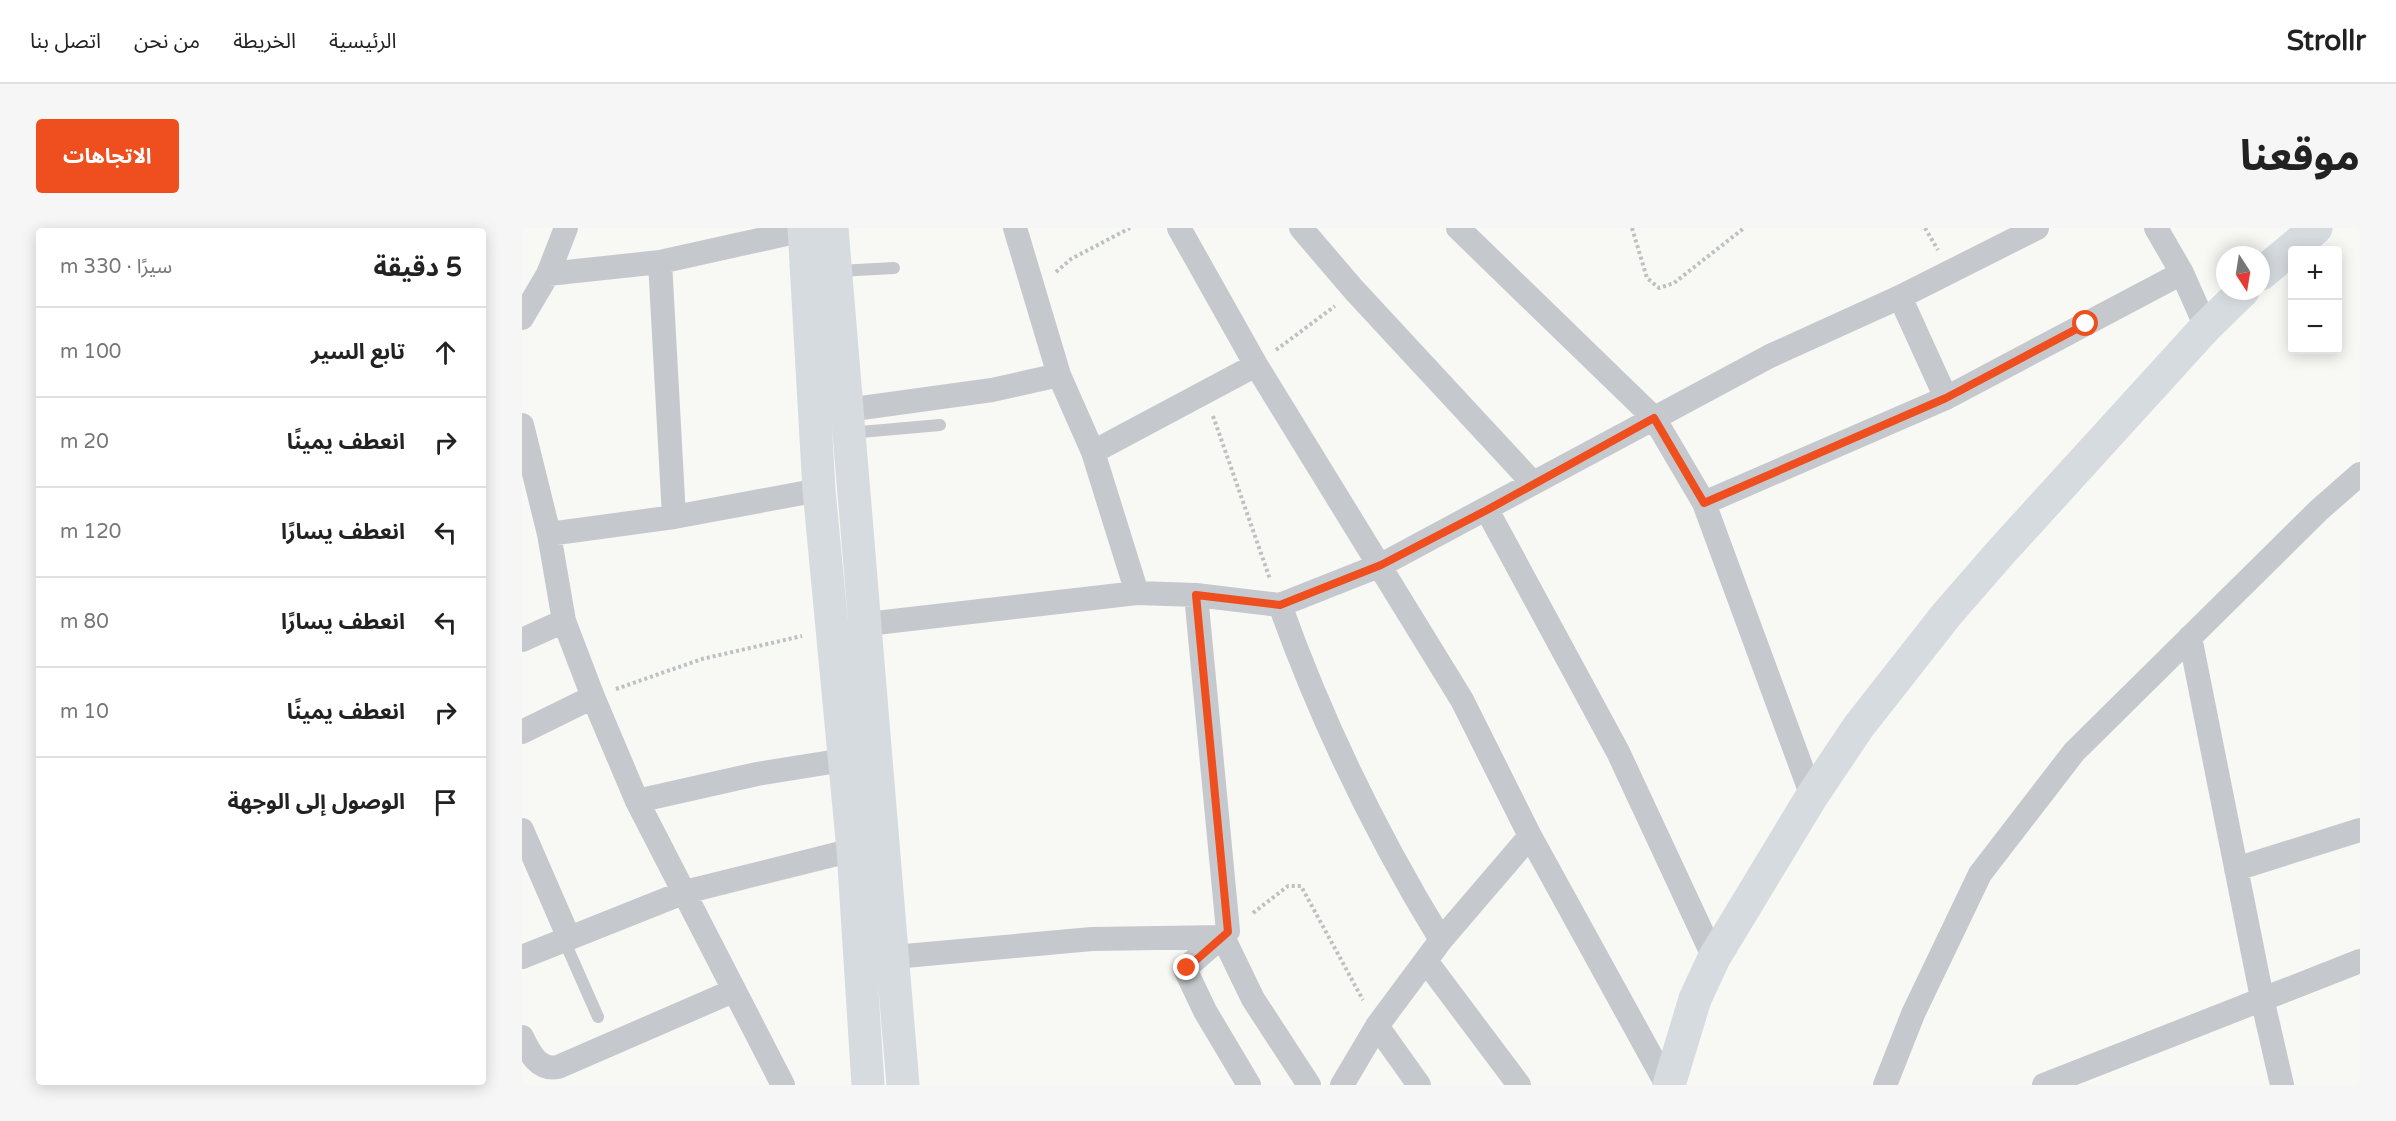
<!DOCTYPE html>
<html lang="ar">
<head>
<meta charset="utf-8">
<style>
  :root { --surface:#fff; --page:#f6f6f6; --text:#222; --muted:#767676; --line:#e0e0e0; --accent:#ef4f1e }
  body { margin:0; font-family:"Varela Round","Noto Sans Arabic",sans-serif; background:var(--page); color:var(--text); direction:rtl }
  .controls { position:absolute; right:18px; top:18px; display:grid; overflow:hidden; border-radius:6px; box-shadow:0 3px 15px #0003 }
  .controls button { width:54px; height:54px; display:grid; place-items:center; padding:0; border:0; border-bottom:2px solid var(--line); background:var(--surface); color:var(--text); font:30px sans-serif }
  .compass { position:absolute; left:1694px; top:18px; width:54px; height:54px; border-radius:50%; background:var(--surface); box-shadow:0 3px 15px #0003; rotate:168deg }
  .stop { position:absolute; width:18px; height:18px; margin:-14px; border:4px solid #ef4f1e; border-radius:50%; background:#fff }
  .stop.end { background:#ef4f1e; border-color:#fff; box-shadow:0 2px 6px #0008 }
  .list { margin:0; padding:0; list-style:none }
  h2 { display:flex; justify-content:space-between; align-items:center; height:78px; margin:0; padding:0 24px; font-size:26px }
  h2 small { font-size:20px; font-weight:400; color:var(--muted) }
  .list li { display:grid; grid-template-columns:39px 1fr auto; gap:18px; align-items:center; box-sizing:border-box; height:90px; padding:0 24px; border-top:2px solid var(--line) }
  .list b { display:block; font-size:22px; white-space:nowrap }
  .list em { font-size:20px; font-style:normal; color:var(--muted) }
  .icon { flex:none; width:33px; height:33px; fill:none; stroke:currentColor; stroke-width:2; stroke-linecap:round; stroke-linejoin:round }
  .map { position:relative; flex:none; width:1838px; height:857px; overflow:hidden; direction:ltr; border-radius:6px }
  header { display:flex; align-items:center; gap:36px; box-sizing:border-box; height:84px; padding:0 30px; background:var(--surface); border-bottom:2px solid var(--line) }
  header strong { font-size:28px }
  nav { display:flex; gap:33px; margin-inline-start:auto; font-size:21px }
  .intro { display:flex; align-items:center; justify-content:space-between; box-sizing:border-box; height:144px; padding:0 36px }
  h1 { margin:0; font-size:42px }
  .button { padding:15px 27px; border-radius:6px; background:var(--accent); color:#fff; font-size:21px; font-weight:700 }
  main { display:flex; gap:36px; padding:0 36px }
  aside { flex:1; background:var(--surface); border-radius:6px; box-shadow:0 3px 15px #0003 }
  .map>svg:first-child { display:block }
</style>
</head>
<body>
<header>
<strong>Strollr</strong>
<nav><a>الرئيسية</a><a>الخريطة</a><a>من نحن</a><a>اتصل بنا</a></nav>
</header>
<div class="intro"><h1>موقعنا</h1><a class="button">الاتجاهات</a></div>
<main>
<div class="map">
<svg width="1838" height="857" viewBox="0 0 1838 857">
  <rect width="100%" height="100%" fill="#f8f8f5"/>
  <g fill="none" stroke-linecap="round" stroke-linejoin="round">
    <path stroke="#bec1c3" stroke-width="4" stroke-dasharray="3 3" stroke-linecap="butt" d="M1110 0 1125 50 1137 60 1152 55 1222 0
      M1403 0 1416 22
      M534 44 549 31 608 0
      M754 122 813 78
      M691 188 748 351
      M94 461 180 431 280 408
      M731 685 766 658H779L841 772"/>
    <path stroke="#c5c9cd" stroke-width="12" d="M316 43 372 40
      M327 205 418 197
      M42 712 76 789"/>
    <path stroke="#c5c9cd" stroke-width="24" d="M493 0 537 147 571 224 615 365
      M657 0 734 137 940 472 1008 608 1145 857
      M779 0 832 62 1011 255
      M936 0 1132 190 1182 275 1290 568
      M138 34 152 289
      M1660 45 1684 99
      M26 46 138 34 282 2
      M1378 69 1424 170
      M0 90 26 46 44 0
      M325 182 470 162 537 147
      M0 197 27 306 42 393 71 469 115 573 261 857
      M571 224 734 137
      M1182 275 1424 170 1660 45 1634 0
      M965 282 1096 524 1192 730
      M27 306 152 289 297 262
      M674 367 706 703 666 738 664 743 683 783 727 857
      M758 377C800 494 854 606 919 712
      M345 396 615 365 674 367 758 377 859 337 1248 128 1378 69 1515 0
      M1668 409 1740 770 1760 857
      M0 412 42 393
      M0 504 71 469
      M115 573 235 546 322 532
      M0 602 47 710
      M1714 641 1838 602
      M0 729 163 664 331 622
      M372 729 570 711 701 709 731 771 787 857
      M904 733 997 857
      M855 798 897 857
      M0 809C8 825 16 843 36 839L211 763
      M820 857 855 798 919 712 1008 608
      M1363 857 1391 786 1458 646 1552 524 1797 282 1838 246
      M1522 857 1838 733"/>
    <path stroke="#d6dbdf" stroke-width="33" d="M1739 46 1794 0
      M1147 857 1173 771 1192 730 1290 568 1337 498 1425 386 1479 324 1684 99 1721 63"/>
    <path stroke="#d6dbdf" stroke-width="33" d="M282 0 297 262 331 622 346 857
      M310 0 381 857"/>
  </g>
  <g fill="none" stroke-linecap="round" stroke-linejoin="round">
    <path stroke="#ef4f1e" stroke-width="8" d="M665 740 706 704 674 367 758 377 859 337 965 282 1132 190 1182 275 1424 170 1564 96"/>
  </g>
</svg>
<div class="controls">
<button>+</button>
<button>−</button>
</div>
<svg class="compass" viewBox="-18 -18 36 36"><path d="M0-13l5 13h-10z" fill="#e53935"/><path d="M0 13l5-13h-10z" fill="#767676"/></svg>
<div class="stop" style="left:1564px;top:96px"></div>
<div class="stop end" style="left:665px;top:740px"></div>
</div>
<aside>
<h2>5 دقيقة<small>سيرًا · 330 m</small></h2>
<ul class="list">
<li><svg class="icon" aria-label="ahead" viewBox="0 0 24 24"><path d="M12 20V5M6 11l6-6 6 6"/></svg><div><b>تابع السير</b></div><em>100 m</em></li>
<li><svg class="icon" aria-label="right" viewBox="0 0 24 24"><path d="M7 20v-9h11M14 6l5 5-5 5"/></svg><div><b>انعطف يمينًا</b></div><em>20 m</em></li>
<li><svg class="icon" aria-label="left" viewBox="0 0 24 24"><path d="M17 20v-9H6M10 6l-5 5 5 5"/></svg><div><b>انعطف يسارًا</b></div><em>120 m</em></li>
<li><svg class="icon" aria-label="left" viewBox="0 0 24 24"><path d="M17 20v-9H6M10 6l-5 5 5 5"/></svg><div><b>انعطف يسارًا</b></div><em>80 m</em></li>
<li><svg class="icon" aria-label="right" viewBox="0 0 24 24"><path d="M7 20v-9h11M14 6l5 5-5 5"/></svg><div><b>انعطف يمينًا</b></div><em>10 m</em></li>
<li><svg class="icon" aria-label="arrive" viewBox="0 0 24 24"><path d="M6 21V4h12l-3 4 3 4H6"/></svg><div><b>الوصول إلى الوجهة</b></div></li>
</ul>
</aside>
</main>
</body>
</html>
